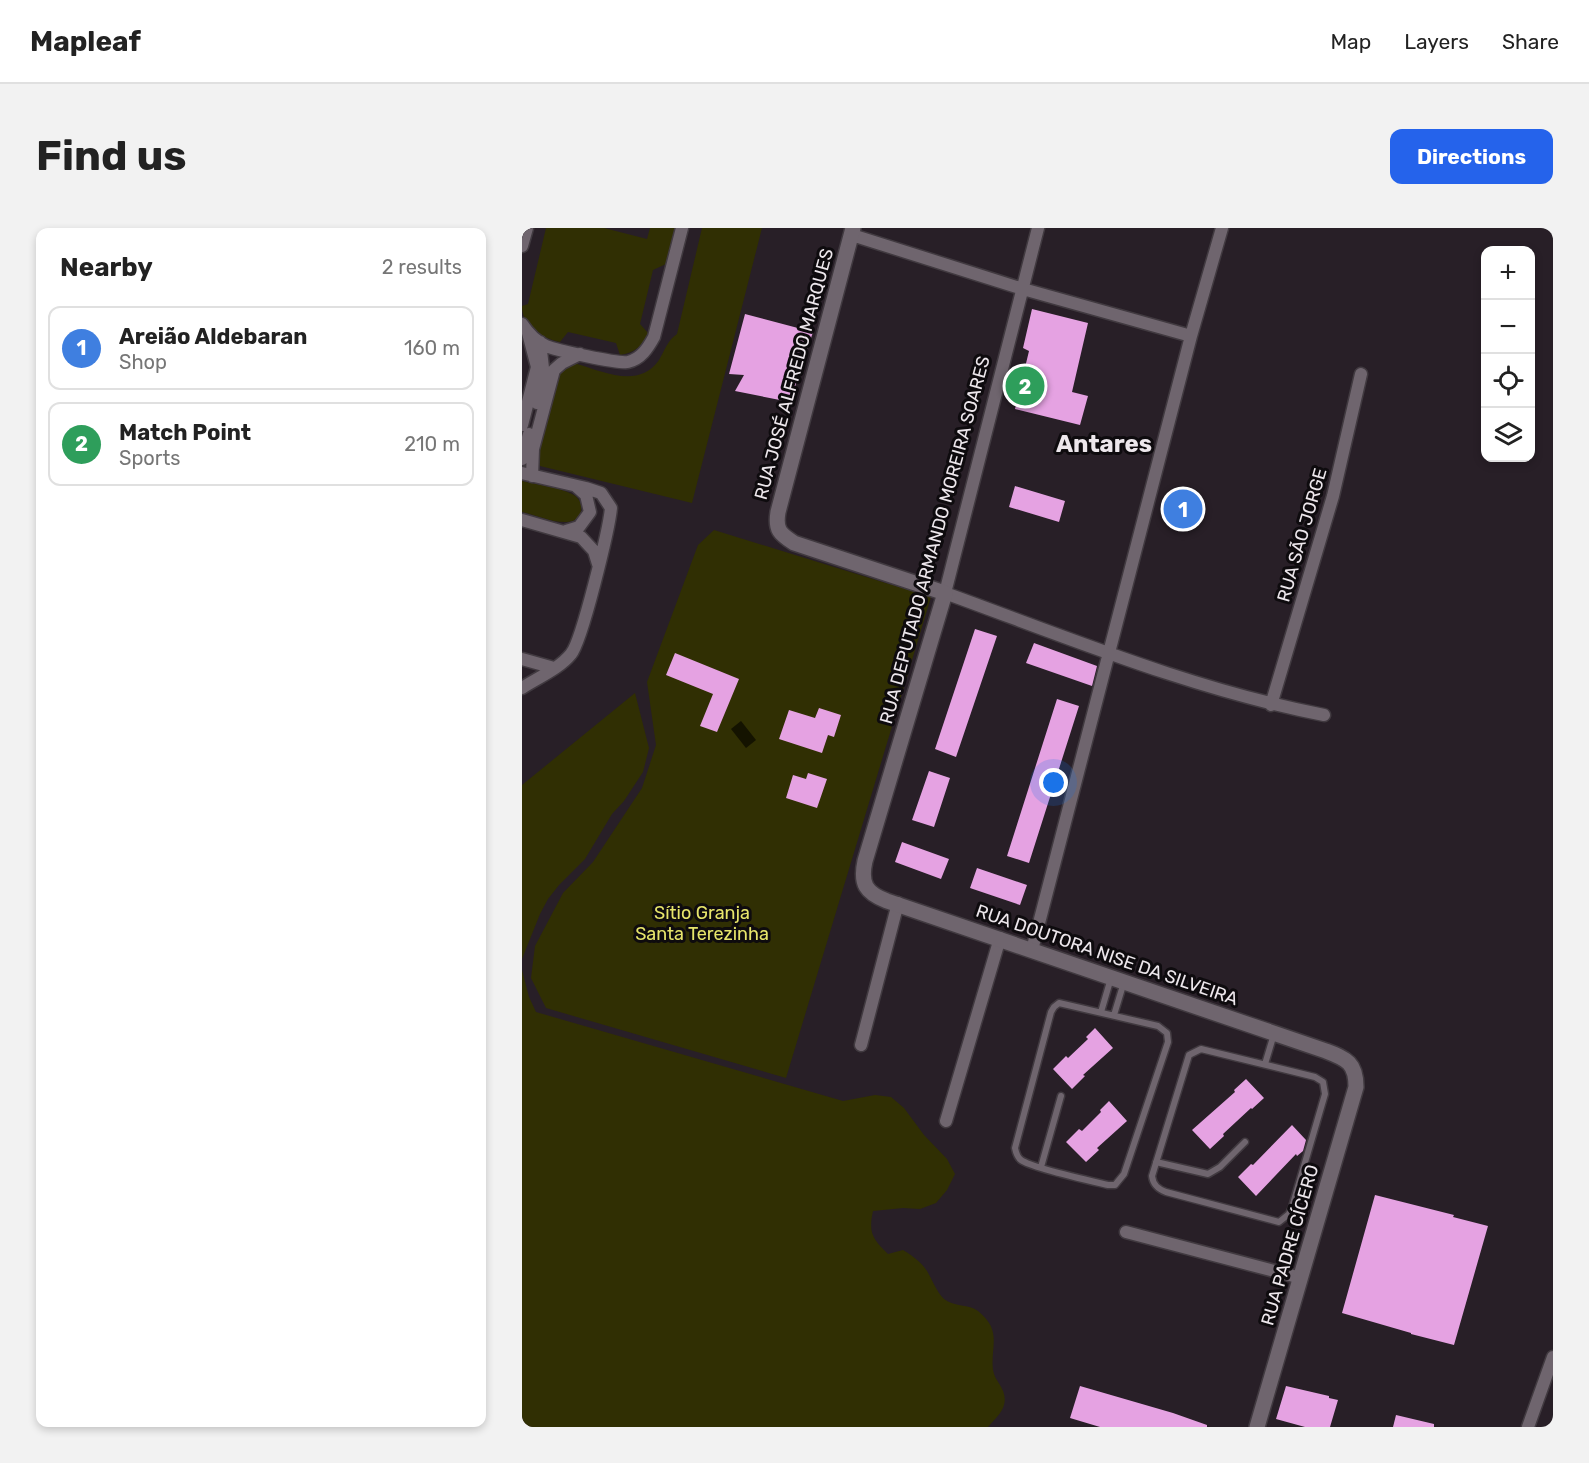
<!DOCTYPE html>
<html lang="en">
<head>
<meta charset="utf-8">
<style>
  :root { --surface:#fff; --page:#f2f2f2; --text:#222; --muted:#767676; --line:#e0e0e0; --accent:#2563eb }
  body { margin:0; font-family:Rubik,sans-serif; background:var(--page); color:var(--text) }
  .controls { position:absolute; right:18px; top:18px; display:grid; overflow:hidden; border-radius:12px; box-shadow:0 3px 9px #0003 }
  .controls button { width:54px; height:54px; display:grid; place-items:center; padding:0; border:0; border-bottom:2px solid var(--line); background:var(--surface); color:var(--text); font:30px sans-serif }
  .you { position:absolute; left:532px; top:555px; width:21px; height:21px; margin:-15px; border:4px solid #fff; border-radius:50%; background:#1a73e8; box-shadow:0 0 0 9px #1a73e833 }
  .badge { display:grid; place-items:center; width:39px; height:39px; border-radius:50%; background:var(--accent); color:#fff; font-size:20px; font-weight:700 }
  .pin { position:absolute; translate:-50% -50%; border:3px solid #fff; box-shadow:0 2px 6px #0006 }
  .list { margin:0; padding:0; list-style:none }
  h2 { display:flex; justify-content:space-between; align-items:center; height:78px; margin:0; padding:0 24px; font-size:26px }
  h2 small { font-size:20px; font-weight:400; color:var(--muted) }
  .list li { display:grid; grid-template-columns:39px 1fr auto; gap:18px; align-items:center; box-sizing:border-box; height:84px; margin:0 12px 12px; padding:0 12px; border:2px solid var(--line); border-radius:12px }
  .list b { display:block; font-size:22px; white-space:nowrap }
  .list p { margin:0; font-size:20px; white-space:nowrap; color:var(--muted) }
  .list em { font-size:20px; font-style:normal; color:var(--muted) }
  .icon { flex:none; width:33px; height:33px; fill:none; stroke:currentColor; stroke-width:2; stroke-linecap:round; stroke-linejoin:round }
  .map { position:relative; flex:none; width:1031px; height:1199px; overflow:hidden; border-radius:12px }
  header { display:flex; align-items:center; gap:36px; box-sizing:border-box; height:84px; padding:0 30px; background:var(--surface); border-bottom:2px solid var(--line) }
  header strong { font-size:28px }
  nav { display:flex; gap:33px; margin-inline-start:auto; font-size:21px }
  .intro { display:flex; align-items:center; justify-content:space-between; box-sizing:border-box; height:144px; padding:0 36px }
  h1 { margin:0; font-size:42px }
  .button { padding:15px 27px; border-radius:12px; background:var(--accent); color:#fff; font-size:21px; font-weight:700 }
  main { display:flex; gap:36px; padding:0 36px }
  aside { flex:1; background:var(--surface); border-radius:12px; box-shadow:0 3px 9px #0003 }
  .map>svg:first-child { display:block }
</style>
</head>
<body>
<header>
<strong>Mapleaf</strong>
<nav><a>Map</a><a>Layers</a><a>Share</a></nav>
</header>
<div class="intro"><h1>Find us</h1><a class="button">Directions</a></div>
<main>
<aside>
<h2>Nearby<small>2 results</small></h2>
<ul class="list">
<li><span class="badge" style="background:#3f7fe0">1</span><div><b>Areião Aldebaran</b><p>Shop</p></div><em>160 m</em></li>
<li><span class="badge" style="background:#2e9e5b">2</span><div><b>Match Point</b><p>Sports</p></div><em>210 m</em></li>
</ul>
</aside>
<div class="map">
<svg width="1031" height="1199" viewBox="0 0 1031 1199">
  <rect width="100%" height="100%" fill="#281f27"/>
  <path fill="#302f03" d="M24 0H82L125 11 128 0H154L144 36 131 42 118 96 127 106C120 118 112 125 98 127L94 115 46 104 38 114C20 110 0 99 0 78L6 76Z
    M180 0H240L170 275 18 238 16 236 15 228 37 145C42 139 48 136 55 136 82 144 117 161 137 132 143 122 145 113 155 106Z
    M0 253C16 257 35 259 50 266 64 272 62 294 45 294 31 295 14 287 0 284Z
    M192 302 409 369 264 850 24 780 9 750 13 718 41 665 71 634 120 560 134 517 125 454 176 317Z
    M113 465 127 520 121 544 102 573 90 586 63 631 37 657 26 671 18 686 0 731V557Z
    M0 742 7 769 14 784 321 873 353 867 369 869 382 880 402 907 425 931 433 946 425 962 414 975 398 981 381 980 351 983C346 1005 351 1011 366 1026L381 1022C391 1028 399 1034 405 1043 411 1053 414 1063 422 1071 432 1079 447 1076 456 1083 481 1103 468 1119 471 1142 473 1155 486 1161 482 1177 480 1185 471 1193 466 1199H0Z"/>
  <path fill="#141300" d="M219 493 234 512 224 520 209 501Z"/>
  <path fill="#e5a2e2" d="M510 81 566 95 550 164 566 168 558 197 493 181 507 123 501 120Z
    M223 86 291 104 268 174 213 163 222 147 207 146Z
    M493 258 543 273 537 294 487 279Z
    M453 401 475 408 434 529 413 521Z
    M512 415 575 438 570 458 504 435Z
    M153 425 217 451 195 504 178 498 191 466 144 447Z
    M535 471 557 478 507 635 485 628Z
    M297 480 319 487 312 509 306 507 300 525 257 511 267 482 293 490Z
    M407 543 428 550 412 599 390 592Z
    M286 545 305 551 295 580 264 570 271 547 284 551Z
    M380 614 427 631 419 651 373 634Z
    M455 640 505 657 498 677 448 660Z
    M573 800 591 820 561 847 563 848 550 861 531 841 544 828 546 830 566 811 564 809Z
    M724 851 742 870 730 881 729 880 701 906 702 908 688 921 670 902 713 864 712 862Z
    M587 873 605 893 575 920 577 922 564 934 544 914 557 901 560 903 579 884 578 882Z
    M770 897 784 912 781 923 775 928 774 926 734 968 716 949 729 936 731 937Z
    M853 967 932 987 931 989 966 998 932 1117 889 1106V1105L820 1085Z
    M558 1158 651 1185 685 1197V1199H578L548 1190Z
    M764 1158 807 1168V1170L816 1172 808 1199H783L754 1191Z
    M874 1187 912 1196V1199H871Z"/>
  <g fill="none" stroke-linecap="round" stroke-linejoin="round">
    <defs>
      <path id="service" d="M537 775 636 798 645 805 646 814 602 946 593 957H586C569 953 510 940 499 932 495 929 494 925 493 920L529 784 532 779Z
        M579 784 589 750
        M592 787 602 754
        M679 821 793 849 801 854 803 866 770 979 767 986 757 994 644 964C636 961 631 957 630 948L667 827Z
        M743 836 752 806
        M634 934 686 946 698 939 723 914
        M519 939 539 868"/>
      <path id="minor" d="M516 0 423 365C547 410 672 462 802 487
        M330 7 501 61 669 108
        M0 18 5 0
        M0 96C6 105 13 113 24 118 33 122 97 136 106 134 119 131 126 120 132 109L160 0
        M15 175 21 140 18 114
        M0 197 15 139 6 105
        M0 231 7 206
        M0 245 64 260 79 265 89 280C87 301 60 413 49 426 37 441 15 450 0 460
        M10 248 11 221 32 142 40 135 58 126
        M0 292 59 309 72 323 76 336
        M44 303 57 299 68 284 64 267 55 259
        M0 431 32 440
        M749 477 811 268 839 146
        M510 722 669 108 700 0
        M339 817 376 675
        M424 893 478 710
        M604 1004 779 1050
        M1006 1199 1031 1129"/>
      <path id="tertiary" d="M331 0 256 284C253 302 258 306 272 315L423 365 343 633C338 656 344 665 365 673L804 823C825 831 834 835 834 859L735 1199"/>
    </defs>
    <use href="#service" stroke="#413a40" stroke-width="9"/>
    <use href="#minor" stroke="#413a40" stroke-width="15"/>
    <use href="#tertiary" stroke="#413a40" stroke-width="18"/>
    <use href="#service" stroke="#6f656e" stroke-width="6"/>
    <use href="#minor" stroke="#6f656e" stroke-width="12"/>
    <use href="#tertiary" stroke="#6f656e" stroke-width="15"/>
  </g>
  <g text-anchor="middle" stroke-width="6" stroke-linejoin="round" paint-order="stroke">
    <g font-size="18" fill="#ede7ec" stroke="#0e0b0e">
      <text transform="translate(272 146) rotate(-75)" y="6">RUA JOSÉ ALFREDO MARQUES</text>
      <text transform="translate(780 307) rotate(-74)" y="6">RUA SÃO JORGE</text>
      <text transform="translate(413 312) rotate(-75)" y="6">RUA DEPUTADO ARMANDO MOREIRA SOARES</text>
      <text transform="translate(585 727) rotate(19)" y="6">RUA DOUTORA NISE DA SILVEIRA</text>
      <text transform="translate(768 1017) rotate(-74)" y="6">RUA PADRE CÍCERO</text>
    </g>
    <g font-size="18" fill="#e7e56b" stroke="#0e0b0e">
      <text x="180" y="691">Sítio Granja<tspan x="180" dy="21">Santa Terezinha</tspan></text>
    </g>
    <g font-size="24" font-weight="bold" fill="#ede7ec" stroke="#0e0b0e">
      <text x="582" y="224">Antares</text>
    </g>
  </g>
</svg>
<div class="controls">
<button>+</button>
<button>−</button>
<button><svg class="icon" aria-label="locate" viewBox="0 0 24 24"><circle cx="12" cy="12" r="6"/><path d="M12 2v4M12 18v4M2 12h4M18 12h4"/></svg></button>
<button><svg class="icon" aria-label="layers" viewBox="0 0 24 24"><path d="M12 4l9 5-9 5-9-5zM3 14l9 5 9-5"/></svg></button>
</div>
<div class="you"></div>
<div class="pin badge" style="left:661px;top:281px;background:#3f7fe0">1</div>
<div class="pin badge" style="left:503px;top:158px;background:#2e9e5b">2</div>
</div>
</main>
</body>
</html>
